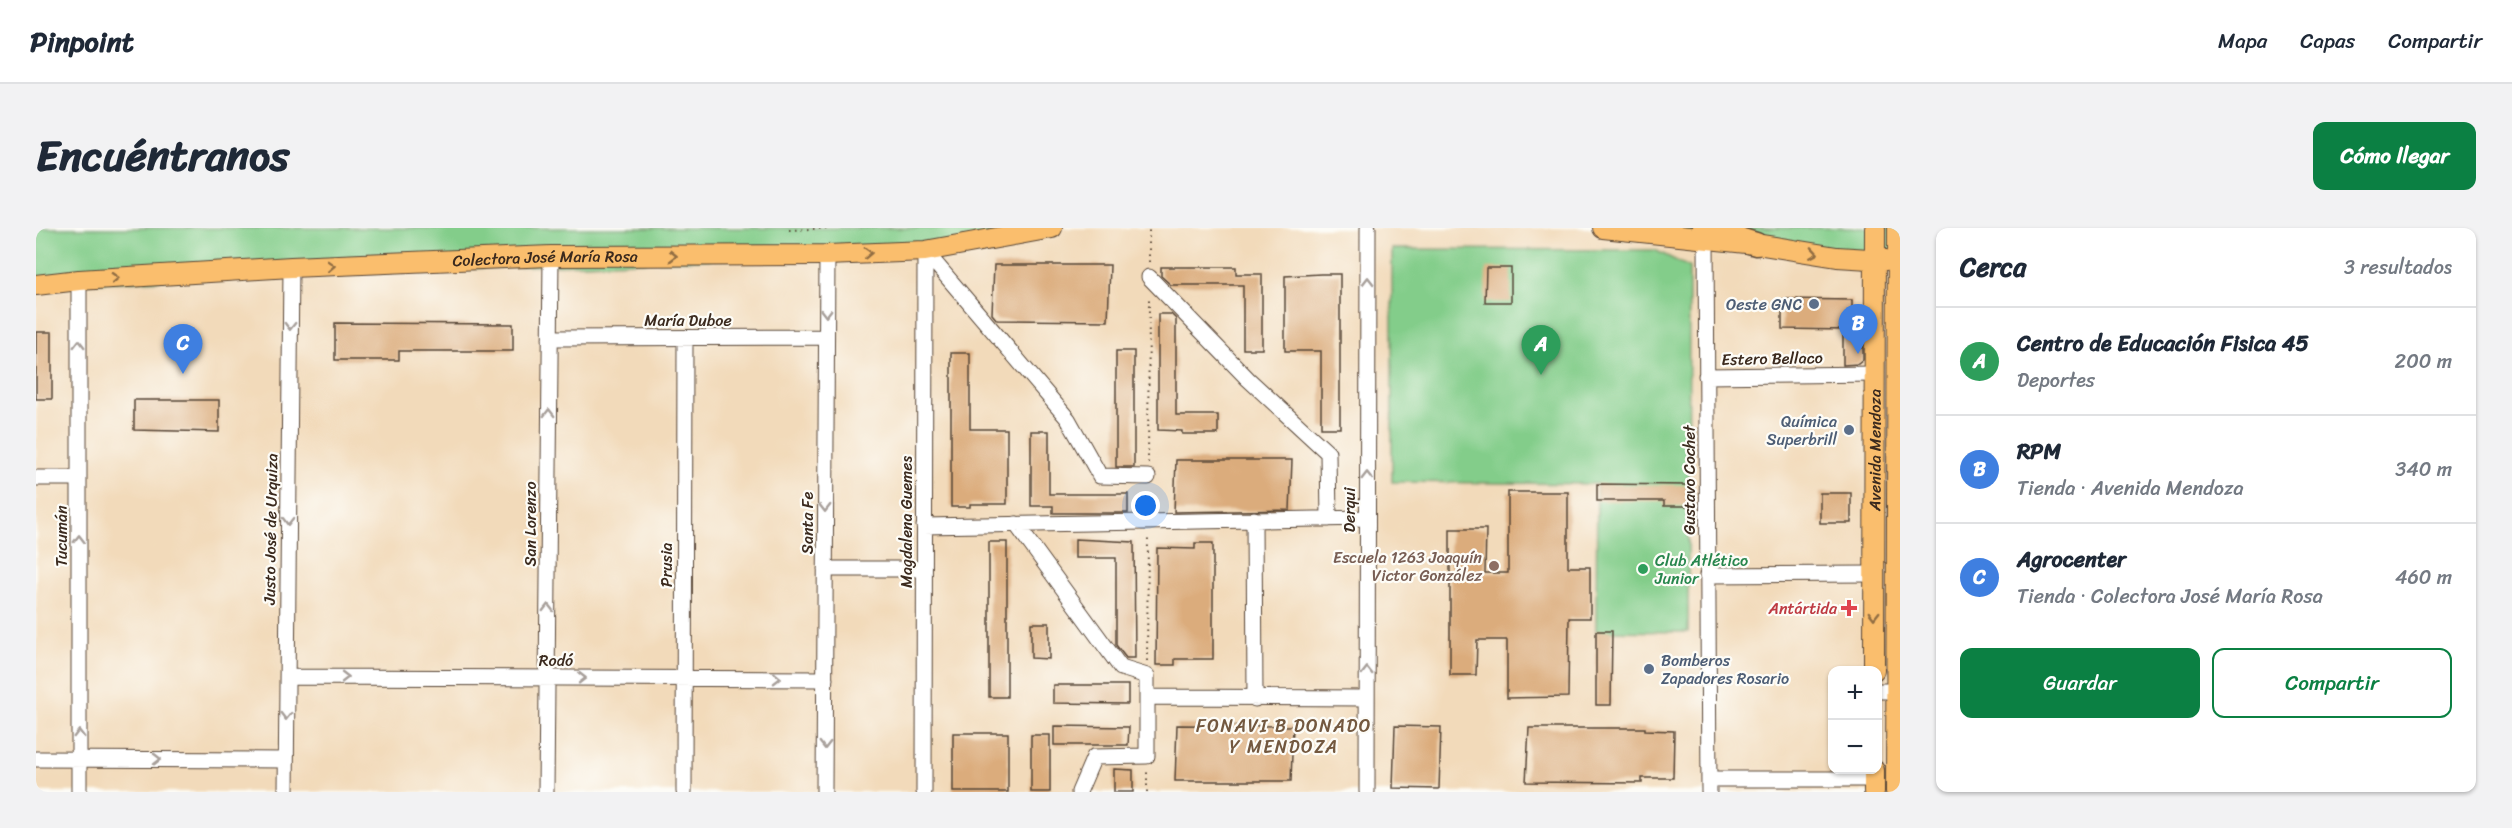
<!DOCTYPE html>
<html lang="es">
<head>
<meta charset="utf-8">
<style>
  :root { --surface:#fff; --page:#f2f2f3; --text:#1f2937; --muted:#747a83; --line:#e0e1e3; --accent:#0b8043 }
  body { margin:0; font-family:Sriracha,sans-serif; background:var(--page); color:var(--text) }
  .controls { position:absolute; right:18px; bottom:18px; display:grid; overflow:hidden; border-radius:12px; box-shadow:0 2px 4px #0004 }
  .controls button { width:54px; height:54px; display:grid; place-items:center; padding:0; border:0; border-bottom:2px solid var(--line); background:var(--surface); color:var(--text); font:30px sans-serif }
  .you { position:absolute; left:1110px; top:278px; width:21px; height:21px; margin:-15px; border:4px solid #fff; border-radius:50%; background:#1a73e8; box-shadow:0 0 0 9px #1a73e833 }
  .badge { display:grid; place-items:center; width:39px; height:39px; border-radius:50%; background:var(--accent); color:#fff; font-size:20px; font-weight:700 }
  .pin { position:absolute; translate:-50% -50px; filter:drop-shadow(0 2px 3px #0008) }
  .pin::after { content:''; position:absolute; top:32px; width:21px; height:18px; background:inherit; clip-path:polygon(0 0,100% 0,50% 100%) }
  .list { margin:0; padding:0; list-style:none }
  h2 { display:flex; justify-content:space-between; align-items:center; height:78px; margin:0; padding:0 24px; font-size:26px }
  h2 small { font-size:20px; font-weight:400; color:var(--muted) }
  .list li { display:grid; grid-template-columns:39px 1fr auto; gap:18px; align-items:center; box-sizing:border-box; height:108px; padding:0 24px; border-top:2px solid var(--line) }
  .list b { display:block; font-size:22px; white-space:nowrap }
  .list p { margin:0; font-size:20px; white-space:nowrap; color:var(--muted) }
  .list em { font-size:20px; font-style:normal; color:var(--muted) }
  .actions { display:flex; gap:12px; padding:18px 24px }
  .actions a { flex:1; padding:14px 0; border:2px solid var(--accent); border-radius:12px; text-align:center; font-size:21px; color:var(--accent) }
  .actions .main { background:var(--accent); color:#fff }
  .map { position:relative; flex:none; width:1864px; height:564px; overflow:hidden; border-radius:12px }
  header { display:flex; align-items:center; gap:36px; box-sizing:border-box; height:84px; padding:0 30px; background:var(--surface); border-bottom:2px solid var(--line) }
  header strong { font-size:28px }
  nav { display:flex; gap:33px; margin-inline-start:auto; font-size:21px }
  .intro { display:flex; align-items:center; justify-content:space-between; box-sizing:border-box; height:144px; padding:0 36px }
  h1 { margin:0; font-size:42px }
  .button { padding:15px 27px; border-radius:12px; background:var(--accent); color:#fff; font-size:21px; font-weight:700 }
  main { display:flex; gap:36px; padding:0 36px }
  aside { flex:1; background:var(--surface); border-radius:12px; box-shadow:0 2px 4px #0004 }
  .map>svg:first-child { display:block }
</style>
</head>
<body>
<header>
<strong>Pinpoint</strong>
<nav><a>Mapa</a><a>Capas</a><a>Compartir</a></nav>
</header>
<div class="intro"><h1>Encuéntranos</h1><a class="button">Cómo llegar</a></div>
<main>
<div class="map">
<svg width="1864" height="564" viewBox="0 0 1864 564">
  <rect width="100%" height="100%" fill="#fdfcf7"/>
  <filter id="ink" filterUnits="userSpaceOnUse"><feTurbulence type="fractalNoise" baseFrequency=".0167" numOctaves="2"/><feDisplacementMap in="SourceGraphic" scale="12" xChannelSelector="R" yChannelSelector="G"/><feConvolveMatrix kernelMatrix="1 2 1 2 8 2 1 2 1" color-interpolation-filters="sRGB"/></filter>
  <filter id="wash" filterUnits="userSpaceOnUse"><feTurbulence type="fractalNoise" baseFrequency=".008" numOctaves="4" result="noise"/><feDisplacementMap in="SourceGraphic" scale="24" xChannelSelector="R" yChannelSelector="G"/><feGaussianBlur stdDeviation="1.35" result="paint"/><feColorMatrix in="noise" values="0 0 0 0 0 0 0 0 0 0 0 0 0 0 0 0 0 1.4 0 .05"/><feComposite in="paint" operator="in"/></filter>
  <g filter="url(#wash)">
    <rect width="100%" height="100%" fill="#f2daba"/>
    <path fill="#83cd8a" stroke="#5f7c54" stroke-width="1.5" d="M0 0H1016L889 23 0 57Z
      M1567 0H1864V32Z
      M1356 21 1619 22 1653 39 1652 404 1560 403 1561 256 1356 254Z"/>
    <g id="blocks">
      <path fill="#dbac7b" d="M958 37H1074L1072 93 961 92 956 86Z
        M1125 39H1200V46H1226V121H1207V57H1135L1125 48Z
        M1450 40H1475V74H1449Z
        M1285 46H1304V200H1285V123H1249V48Z
        M1746 71 1816 72V102H1827V132L1822 136 1807 137V102H1812L1746 101Z
        M1122 86H1135L1140 91V187H1182V206H1146V203L1122 202Z
        M299 95 477 96V123H363V132H299Z
        M0 104H16V171H0Z
        M1080 123H1098V239H1080Z
        M915 125H934V201H971V276H934V279H915Z
        M98 172H183V204L98 202Z
        M995 203H1013V266H1092V285H1017V278H995Z
        M1140 232H1256L1254 282 1138 284Z
        M1561 256 1653 257V278H1628V273H1561Z
        M1472 264H1532V339H1554V390H1533L1532 469 1471 470V412H1441L1440 447H1414V301H1450L1449 345H1472Z
        M1784 265H1815V295H1784Z
        M1039 311 1098 314 1099 430H1090L1080 417V330H1039Z
        M953 314H971V469H953Z
        M1159 315H1177V431H1139V437H1120L1121 320 1159 321Z
        M995 395H1013V431L995 430Z
        M1560 403H1576L1575 477H1560Z
        M1017 457H1092V476L1017 475Z
        M1141 497 1257 498 1255 553H1139Z
        M1018 498 1093 499 1092 517H1018Z
        M1359 498 1405 499 1403 561 1357 560Z
        M1493 500H1609V502L1638 503 1637 550H1606V555L1490 554Z
        M917 505H972V564H917Z
        M995 507H1014V564H995Z
        M1078 541 1097 542V564H1078Z"/>
    </g>
  </g>
  <g filter="url(#ink)">
    <use href="#blocks" fill-opacity="0" stroke="#564435" stroke-width="1.5"/>
    <g fill="none" stroke-linecap="round" stroke-linejoin="round">
      <defs>
        <path id="minor" d="M1670 11 1673 564
          M889 23 1032 191 1064 248 1112 249
          M1113 49 1212 151 1292 225 1293 291
          M514 110 790 109
          M1670 148 1839 146
          M0 250H43
          M1218 291 1219 471
          M980 296 1085 440 1111 448V528L1058 529 1043 564
          M888 298 1331 290
          M789 341H888
          M1671 347 1838 346
          M251 449 789 451
          M1842 463H1864
          M1111 469 1331 470
          M0 531 250 532
          M1673 551H1838
          M43 564V52
          M250 564 255 39
          M510 564 515 28
          M648 564 649 110
          M788 564 791 27
          M888 564 889 23
          M1331 564 1332 0"/>
        <g id="major">
          <path d="M1567 0 1720 16 1801 29 1850 32"/>
          <path id="s1" d="M0 57 43 52 255 39 515 28 791 27 889 23 1016 0"/>
          <path id="s2" d="M1838 442 1839 0"/>
          <path d="M1838 564V542"/>
          <path d="M1860 564 1862 0"/>
        </g>
        <path id="highway" d="M1667 0 1720 16"/>
      </defs>
      <use href="#minor" stroke="#564435" stroke-width="17"/>
      <use href="#major" stroke="#564435" stroke-width="22"/>
      <use href="#highway" stroke="#564435" stroke-width="25"/>
      <path stroke="#564435" stroke-width="2" stroke-dasharray="1.5 4.5" stroke-linecap="butt" d="M753 2 797 0
        M1113 34V0
        M1112 235 1113 70
        M1112 280V262
        M1111 433 1112 307
        M1111 564V543"/>
      <use href="#minor" stroke="#fff" stroke-width="15"/>
      <use href="#major" stroke="#fabe6d" stroke-width="20"/>
      <use href="#highway" stroke="#fabe6d" stroke-width="22"/>
    </g>
    <defs><path id="oneway-chevron" d="M-2-3.5L2.5 0L-2 3.5" fill="none" stroke-width="1.6" stroke-linecap="round" stroke-linejoin="round" transform="scale(1.5)"/></defs>
    <g stroke="#916d42">
      <use href="#oneway-chevron" transform="translate(832 25) rotate(-2)"/>
      <use href="#oneway-chevron" transform="translate(1778 25) rotate(9)"/>
      <use href="#oneway-chevron" transform="translate(637 28)"/>
      <use href="#oneway-chevron" transform="translate(295 38) rotate(-2)"/>
      <use href="#oneway-chevron" transform="translate(79 50) rotate(-3)"/>
      <use href="#oneway-chevron" transform="translate(1838 387) rotate(90)"/>
    </g>
    <g stroke="#a79f9a">
      <use href="#oneway-chevron" transform="translate(1332 53) rotate(-90)"/>
      <use href="#oneway-chevron" transform="translate(790 85) rotate(90)"/>
      <use href="#oneway-chevron" transform="translate(254 98) rotate(91)"/>
      <use href="#oneway-chevron" transform="translate(43 116) rotate(-90)"/>
      <use href="#oneway-chevron" transform="translate(513 185) rotate(-90)"/>
      <use href="#oneway-chevron" transform="translate(1331 248) rotate(-90)"/>
      <use href="#oneway-chevron" transform="translate(789 280) rotate(90)"/>
      <use href="#oneway-chevron" transform="translate(252 293) rotate(91)"/>
      <use href="#oneway-chevron" transform="translate(43 311) rotate(-90)"/>
      <use href="#oneway-chevron" transform="translate(512 380) rotate(-90)"/>
      <use href="#oneway-chevron" transform="translate(1331 443) rotate(-90)"/>
      <use href="#oneway-chevron" transform="translate(309 449)"/>
      <use href="#oneway-chevron" transform="translate(546 450)"/>
      <use href="#oneway-chevron" transform="translate(741 450) rotate(1)"/>
      <use href="#oneway-chevron" transform="translate(250 488) rotate(91)"/>
      <use href="#oneway-chevron" transform="translate(43 506) rotate(-90)"/>
      <use href="#oneway-chevron" transform="translate(789 517) rotate(90)"/>
      <use href="#oneway-chevron" transform="translate(121 531)"/>
    </g>
  </g>
  <g fill="#5c6f8a" stroke="#fdfcf7" stroke-width="2">
    <circle cx="1778" cy="76" r="6"/>
    <circle cx="1813" cy="202" r="6"/>
    <circle cx="1613" cy="441" r="6"/>
  </g>
  <circle fill="#8d6e63" stroke="#fdfcf7" stroke-width="2" cx="1458" cy="338" r="6"/>
  <circle fill="#2e9e5b" stroke="#fdfcf7" stroke-width="2" cx="1607" cy="341" r="6"/>
  <path fill="#e0444e" stroke="#fdfcf7" stroke-width="2" d="M1810 371h6v6h6v6h-6v6h-6v-6h-6v-6h6z"/>
  <g text-anchor="middle" stroke-width="4.5" stroke-linejoin="round" paint-order="stroke">
    <g font-size="16" fill="#3b2a1e" stroke="#fdfcf7">
      <text dy="6" stroke="none"><textPath href="#s1" startOffset="510">Colectora José María Rosa</textPath></text>
      <text x="652" y="98">María Duboe</text>
      <text transform="translate(1736 130) rotate(-1)" y="6">Estero Bellaco</text>
      <text dy="6" stroke="none"><textPath href="#s2" startOffset="220">Avenida Mendoza</textPath></text>
      <text transform="translate(1653 252) rotate(-90)" y="6">Gustavo Cochet</text>
      <text transform="translate(1313 282) rotate(-90)" y="6">Derqui</text>
      <text transform="translate(870 294) rotate(-90)" y="6">Magdalena Guemes</text>
      <text transform="translate(771 295) rotate(-90)" y="6">Santa Fe</text>
      <text transform="translate(494 296) rotate(-90)" y="6">San Lorenzo</text>
      <text transform="translate(234 301) rotate(-89)" y="6">Justo José de Urquiza</text>
      <text transform="translate(25 308) rotate(-90)" y="6">Tucumán</text>
      <text transform="translate(630 337) rotate(-90)" y="6">Prusia</text>
      <text x="520" y="438">Rodó</text>
    </g>
    <g font-size="16" fill="#4e5e75" stroke="#fdfcf7" text-anchor="end">
      <text x="1766" y="82">Oeste GNC</text>
      <text x="1801" y="199">Química<tspan x="1801" dy="18">Superbrill</tspan></text>
      <text x="1625" y="438" text-anchor="start">Bomberos<tspan x="1625" dy="18">Zapadores Rosario</tspan></text>
    </g>
    <g font-size="16" fill="#785e54" stroke="#fdfcf7" text-anchor="end">
      <text x="1446" y="335">Escuela 1263 Joaquín<tspan x="1446" dy="18">Victor González</tspan></text>
    </g>
    <g font-size="16" fill="#27864d" stroke="#fdfcf7" text-anchor="start">
      <text x="1619" y="338">Club Atlético<tspan x="1619" dy="18">Junior</tspan></text>
    </g>
    <g font-size="16" fill="#be3a42" stroke="#fdfcf7" text-anchor="end">
      <text x="1801" y="386">Antártida</text>
    </g>
    <g font-size="18" letter-spacing="1.5" fill="#73583f" stroke="#fdfcf7">
      <text x="1248" y="504">FONAVI B DONADO<tspan x="1248" dy="21">Y MENDOZA</tspan></text>
    </g>
  </g>
</svg>
<div class="controls">
<button>+</button>
<button>−</button>
</div>
<div class="you"></div>
<div class="pin badge" style="left:1505px;top:147px;background:#2e9e5b">A</div>
<div class="pin badge" style="left:1822px;top:126px;background:#3f7fe0">B</div>
<div class="pin badge" style="left:147px;top:146px;background:#3f7fe0">C</div>
</div>
<aside>
<h2>Cerca<small>3 resultados</small></h2>
<ul class="list">
<li><span class="badge" style="background:#2e9e5b">A</span><div><b>Centro de Educación Fisica 45</b><p>Deportes</p></div><em>200 m</em></li>
<li><span class="badge" style="background:#3f7fe0">B</span><div><b>RPM</b><p>Tienda · Avenida Mendoza</p></div><em>340 m</em></li>
<li><span class="badge" style="background:#3f7fe0">C</span><div><b>Agrocenter</b><p>Tienda · Colectora José María Rosa</p></div><em>460 m</em></li>
</ul>
<div class="actions"><a class="main">Guardar</a><a>Compartir</a></div>
</aside>
</main>
</body>
</html>
